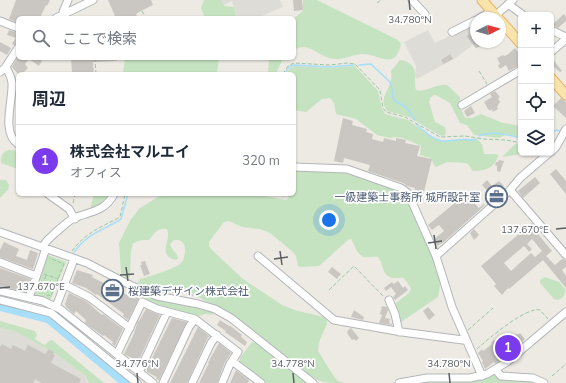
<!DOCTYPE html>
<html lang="ja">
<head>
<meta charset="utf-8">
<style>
  :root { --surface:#fff; --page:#f2f2f3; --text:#1f2937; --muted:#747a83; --line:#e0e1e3; --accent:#7c3aed }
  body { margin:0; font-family:"Nunito Sans","Noto Sans JP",sans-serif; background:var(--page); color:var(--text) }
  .controls { position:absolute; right:12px; top:12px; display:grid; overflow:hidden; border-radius:6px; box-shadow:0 1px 3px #0004 }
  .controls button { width:36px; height:36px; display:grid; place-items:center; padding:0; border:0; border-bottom:1px solid var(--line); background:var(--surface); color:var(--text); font:20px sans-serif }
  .compass { position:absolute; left:470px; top:12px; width:36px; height:36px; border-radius:50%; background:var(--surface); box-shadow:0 1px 3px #0004; rotate:84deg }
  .you { position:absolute; left:329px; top:220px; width:14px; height:14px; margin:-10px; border:3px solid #fff; border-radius:50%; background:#1a73e8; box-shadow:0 0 0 6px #1a73e833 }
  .badge { display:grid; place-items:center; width:26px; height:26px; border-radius:50%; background:var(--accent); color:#fff; font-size:13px; font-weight:700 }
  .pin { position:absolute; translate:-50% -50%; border:2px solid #fff; box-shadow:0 1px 4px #0006 }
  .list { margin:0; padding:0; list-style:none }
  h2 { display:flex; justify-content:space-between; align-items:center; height:52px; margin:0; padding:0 16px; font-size:17px }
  h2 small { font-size:13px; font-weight:400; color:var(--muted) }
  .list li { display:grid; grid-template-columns:26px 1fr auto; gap:12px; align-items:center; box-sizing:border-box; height:72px; padding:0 16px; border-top:1px solid var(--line) }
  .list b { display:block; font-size:15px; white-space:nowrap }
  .list p { margin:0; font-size:13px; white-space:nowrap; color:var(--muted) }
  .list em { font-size:13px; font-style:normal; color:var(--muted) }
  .icon { flex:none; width:22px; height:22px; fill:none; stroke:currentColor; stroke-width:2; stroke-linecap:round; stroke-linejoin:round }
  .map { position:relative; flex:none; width:566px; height:383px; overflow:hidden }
  .search { position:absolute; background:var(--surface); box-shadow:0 1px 3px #0004; left:16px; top:16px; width:280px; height:44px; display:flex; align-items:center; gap:10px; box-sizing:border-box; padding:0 14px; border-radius:6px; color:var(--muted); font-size:15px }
  .panel { position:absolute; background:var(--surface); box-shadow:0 1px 3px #0004; left:16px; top:72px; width:280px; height:124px; border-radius:6px }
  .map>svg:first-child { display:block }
</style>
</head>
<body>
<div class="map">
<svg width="566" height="383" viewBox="0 0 566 383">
  <rect width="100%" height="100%" fill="#edeae3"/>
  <path fill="#dedcd7" d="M221 0H280L283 7 257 18H238L232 1 223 5Z
    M476 22V42H489L476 48 473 45 454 59 417 79 415 76 416 66 404 42 428 30 435 43 454 34Z
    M0 328 14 331 47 349H49L87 377 86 381 89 383H0Z"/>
  <path fill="#c5e3c1" d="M204 0H221L224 6 234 7 237 18H205L201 8Z
    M303 0H317L398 40 401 44C395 72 378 53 361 54 352 55 343 60 334 59 319 58 309 40 294 50V18L303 11Z
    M125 58H219L217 74H123Z
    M269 58H283L276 74H268Z
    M400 60C404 60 406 61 409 63 419 70 413 80 416 90 425 93 437 83 447 85L460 97V107L465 118H472L481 114 503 123 521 126V139L507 134 499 138 474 135 467 125 460 123 450 103 436 95H434L430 98 429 102 435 122 445 127 446 133 444 136 439 135 409 117 387 111C378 98 389 92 391 80 392 77 391 74 391 71Z
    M294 66 329 68 355 66 378 91 382 108 385 114 408 120 427 134 439 141 465 139 474 140 477 139 482 144 484 154H496L498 155C496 168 484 171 473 171L468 164 465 163 447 162 436 167 434 165 431 158 420 155 421 146 419 145 403 138 395 137 390 138 377 135 356 119 336 114 334 103 330 98 322 99 306 112 294 110V74H286L290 68Z
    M515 144H521V153H527L503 157V156Z
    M8 150 18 151V169L1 163C0 157 3 152 8 150Z
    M294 168 344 170 380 183 388 187H392L397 189 407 197 435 256 441 279 438 297 401 322 397 319 396 303 409 293 411 288 404 278C399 277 394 279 390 277 382 274 383 263 378 257 374 256 369 258 365 257 357 256 355 245 351 239L348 240 319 266 300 267 298 266 296 256 293 252 270 233 260 229 242 227 229 221 224 222 209 242V246L211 249 243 279 282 305 298 311 325 317 327 321V324L319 342 318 351 335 378 338 381 344 383C325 383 320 383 304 372L233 315 223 308 205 301 189 291 153 290 140 285 138 283 140 279C148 277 177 268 181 263 185 259 186 249 184 245 182 240 179 240 174 240L170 244C171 250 178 253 178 259 174 260 176 260 172 259 158 252 172 239 167 229 157 228 155 233 149 240H142L133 243 131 251 130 277 126 278 121 273 119 243 131 219 140 208 163 194H254L286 200 289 198 288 196 286 194H294Z
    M0 180H6L9 185 8 190 0 198Z
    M94 194H112L104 204 90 209Z
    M48 255 66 262 50 301 33 296 45 256Z
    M545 277 559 282 565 289C566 294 563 298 558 300L554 299 540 283V280Z
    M143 295 166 302 198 307 212 312 213 314 211 315C203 312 202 317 195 316 178 313 159 306 143 299L142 296Z
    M0 321 35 331 37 335 35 339 44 345 46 344 50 340H52L104 383H89L87 380V377L49 349H47L14 331 0 328Z
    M252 342 256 343 307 383H265L239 362 240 358Z
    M494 375 500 378 530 380 539 383H414L435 381 470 382Z"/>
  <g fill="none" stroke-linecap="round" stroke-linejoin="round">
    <path stroke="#a7def9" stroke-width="1.5" d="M359 65 371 64 390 82 392 89 393 98 395 101 406 107 415 120
      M285 74 289 67 294 65 329 67 354 65
      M416 124C422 130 434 140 442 141 453 141 463 138 474 140L476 139
      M551 132 557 130 562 132
      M479 136C492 130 508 135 521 138
      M74 252C89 232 102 231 121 219L128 194"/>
    <path stroke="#a7def9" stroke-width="8" d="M0 307 48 319 125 383"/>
  </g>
  <path fill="#cac7c2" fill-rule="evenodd" d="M16 0H50L47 6 46 5 40 18H18V23L9 19Z
    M108 0H151L153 5 139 12 136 14 137 16 131 18H116Z
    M293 0H302L303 10 294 11Z
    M564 14 566 17V21L558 28 554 26 553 24Z
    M9 30 18 33V43L14 45 12 44 16 38 7 35Z
    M471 34 476 39V42H478L481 46 476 48 466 36Z
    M0 42 11 48 7 55 0 51Z
    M515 48 521 56V61L518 63 520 65 509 71 506 65 500 69 498 65 500 64 497 58 503 55 504 56 507 55Z
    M450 54 453 59 443 64 441 60Z
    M551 57 562 71 560 72 554 67 553 68 551 65Z
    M17 58H38L42 61 39 66 29 59 25 64 28 68 22 74H18L12 67Z
    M71 58H117V61L93 62 94 74H80V73H72Z
    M495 91 500 97 498 99 500 102 497 107 498 109 493 112 492 109 490 111 488 109 484 102 492 97 490 94Z
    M561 98 566 102V118L553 106Z
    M471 106 475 113 467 117 464 111Z
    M343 118 353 121 352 125 367 129 366 132 373 134 372 139 383 142 384 138 396 141V138L406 140 405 143 420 146 417 156 432 159 422 200 416 198 414 194 415 188 407 186 403 183 368 171 370 165 344 158 343 163 334 161Z
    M499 160 504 161 500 172 497 171V166L495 165 496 162H498Z
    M556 169 566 181V194L550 174Z
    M535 177 540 183 523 198 518 191Z
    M487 180 492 186 499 181 504 186 498 192 499 193 492 200 491 199 493 197 482 185Z
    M467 193 471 198 470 199 479 208 484 204 485 205 444 242 437 246 434 239 444 231 439 225 432 230 428 225Z
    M532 223 540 232 538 234 552 251 546 256 555 265 562 259 566 260V267L562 270 566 276V288L543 260 509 289 508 288 502 295 494 286 496 284 481 266ZM532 239 542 251 535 257 531 253 511 271 504 263 524 246 529 252 532 249 527 244Z
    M474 229 479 235 474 240 470 233Z
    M4 242 19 249 16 256 27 260 30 250 38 253 33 269 0 257V250Z
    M145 261 150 274 144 276 140 265H142L141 262Z
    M332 267 341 274 337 279 328 272Z
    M0 268 30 279 26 292 0 286Z
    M77 270 93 275 92 277 135 299 136 297 139 298 128 320 123 316 124 314 97 294 96 295 86 288 72 283Z
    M398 281 403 288 405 286 408 290 395 300 393 297 396 294 391 287 386 291 384 288 392 282 394 284Z
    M69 293 86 301 102 315 103 314 123 329 115 346 112 344 113 342 104 335 103 336 85 323 86 320 76 311 74 314 66 307 65 304Z
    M382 306 387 307 388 310 385 318 390 319 389 323 392 324V325L379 323 382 315 380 314Z
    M428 307 435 315 429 320 423 311Z
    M146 309 160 315 137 364 133 361 134 359 124 354 133 336 138 321H139Z
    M354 310 364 317 363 320 351 317Z
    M172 318 187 322 159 380 156 379 157 377 147 372V368Z
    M220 320 229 326V325L233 328 242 335 241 337 247 342 245 346 225 332 226 331 217 325Z
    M198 327 210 337H208L187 383H170Z
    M351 328 359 338 356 341 354 339 352 340 347 333 348 332 347 331Z
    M520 333 525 339 502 359 495 364 494 362 485 369 482 362 483 361 478 353 482 349 483 351 492 344 491 343 494 340 501 349 514 338 513 336 516 334 517 335Z
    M219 343 231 353 225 362 217 383H199L209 363H208L210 359Z
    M2 344 11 349 13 345 25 351 28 345 45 354 49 349 54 352 53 354 55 355 51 363 81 379 79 383H42L35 379 33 383H0V347Z
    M236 370 249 380 248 383H230Z"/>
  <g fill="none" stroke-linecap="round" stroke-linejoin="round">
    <defs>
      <path id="minor" d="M412 0 425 14
        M508 4 523 15
        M64 14 63 12 68 0
        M496 15 513 0
        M56 18 93 0
        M480 18 492 11
        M0 21 18 28
        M551 30 566 37
        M452 32 476 20
        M551 52 565 40 566 37
        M5 68 7 69C9 74 12 78 12 84 13 100 1 133 18 144
        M0 72 5 68 18 48
        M462 105 521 70
        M551 152 556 147 566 129
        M294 167 347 169 401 188 408 193 436 256 452 307 482 376
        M510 190 566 255
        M48 194 69 209 75 219
        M0 232 87 263 132 286 157 296 198 304 215 309 231 318 313 383
        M43 247C45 241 50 238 55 233 61 228 66 223 72 219 89 211 104 213 114 194
        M258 256 334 320 402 332 463 340 466 339
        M436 256 510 190 520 178 549 153
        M0 262 36 276
        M65 285 89 297 130 328
        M0 291 43 301 60 309 153 383
        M29 298 46 248
        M0 300 51 313 137 383
        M389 300 395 314 399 332
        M56 307 74 259
        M117 354 142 302 157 309 195 319 238 352 230 364 222 383
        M232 361 261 383
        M496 370 501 376 533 378 544 383
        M138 372 141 368 167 312
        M163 383 189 327 195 319
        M192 383 211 343 217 335
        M399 383 427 378H470L487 374 507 362 566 312"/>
      <path id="major" d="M482 0 498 18
        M500 20 521 44
        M551 78 566 95"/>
    </defs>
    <use href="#minor" stroke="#b3b6b9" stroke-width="9"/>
    <use href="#major" stroke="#e7b262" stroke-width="11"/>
    <path stroke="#9cc6a3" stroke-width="1" stroke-dasharray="4 2" stroke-linecap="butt" d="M377 3 381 0
      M142 11 146 18
      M95 58 96 74
      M479 71 487 84
      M283 74 288 66 294 63 329 65 348 63 355 64 380 90 383 108 386 112 405 117 440 137 465 136 483 139 506 140 521 143
      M73 203 75 194
      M72 251C86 232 100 228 120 217L125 194
      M44 274 58 279
      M39 288H42L46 275
      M329 290 354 266 384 297
      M166 292H184L198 297
      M47 296 48 295 51 296 64 264 49 258
      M468 330 493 308
      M477 349C488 339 527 306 540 310L548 319
      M552 376 566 364"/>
    <use href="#minor" stroke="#fff" stroke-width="7"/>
    <use href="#major" stroke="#f9e4ac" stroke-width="9"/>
  </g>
  <path fill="none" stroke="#5b5f63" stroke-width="1.5" d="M409 0 410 10M556 229 566 228M434 235 436 249M428 243 442 241M280 251 282 265M274 259 288 257M126 267 128 281M120 275 134 274M0 288 10 287M137 373 138 383M293 373 294 383M449 373 450 383"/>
  <defs>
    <symbol id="office-ring" viewBox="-11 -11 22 22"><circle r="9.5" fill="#fff" stroke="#5c6f8a" stroke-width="1.5"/><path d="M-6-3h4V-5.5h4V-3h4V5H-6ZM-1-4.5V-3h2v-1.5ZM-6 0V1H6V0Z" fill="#5c6f8a"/></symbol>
  </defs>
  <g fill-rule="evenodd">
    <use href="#office-ring" x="484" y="184" width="25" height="25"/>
    <use href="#office-ring" x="100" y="278" width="25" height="25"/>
  </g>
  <g text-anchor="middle" stroke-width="3.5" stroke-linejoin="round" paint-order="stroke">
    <g font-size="11" fill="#4e5e75" stroke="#fff" text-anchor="end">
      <text x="480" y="201">一級建築士事務所 城所設計室</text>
      <text x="128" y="295" text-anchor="start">桜建築デザイン株式会社</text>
    </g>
  </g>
  <g font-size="10" text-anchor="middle" fill="#5b5f63" stroke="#fff" stroke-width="3.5" stroke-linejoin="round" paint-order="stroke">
    <text x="410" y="23">34.780°N</text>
    <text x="525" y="233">137.670°E</text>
    <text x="41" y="290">137.670°E</text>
    <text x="137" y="367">34.776°N</text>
    <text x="293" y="367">34.778°N</text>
    <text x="449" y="367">34.780°N</text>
  </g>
</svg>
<div class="controls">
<button>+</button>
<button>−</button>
<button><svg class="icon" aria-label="locate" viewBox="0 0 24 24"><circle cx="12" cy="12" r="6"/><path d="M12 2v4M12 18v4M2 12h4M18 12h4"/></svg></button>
<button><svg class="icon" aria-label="layers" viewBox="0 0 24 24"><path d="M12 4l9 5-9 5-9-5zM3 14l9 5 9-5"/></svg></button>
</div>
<svg class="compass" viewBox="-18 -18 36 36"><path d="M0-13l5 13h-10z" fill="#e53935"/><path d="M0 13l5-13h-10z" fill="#747a83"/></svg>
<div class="you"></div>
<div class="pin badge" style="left:508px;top:348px">1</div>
<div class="search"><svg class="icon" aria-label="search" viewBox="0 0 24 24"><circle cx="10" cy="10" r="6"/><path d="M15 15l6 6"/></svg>ここで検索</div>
<section class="panel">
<h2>周辺<small></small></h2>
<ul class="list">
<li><span class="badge">1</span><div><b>株式会社マルエイ</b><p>オフィス</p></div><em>320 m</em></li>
</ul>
</section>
</div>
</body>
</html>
